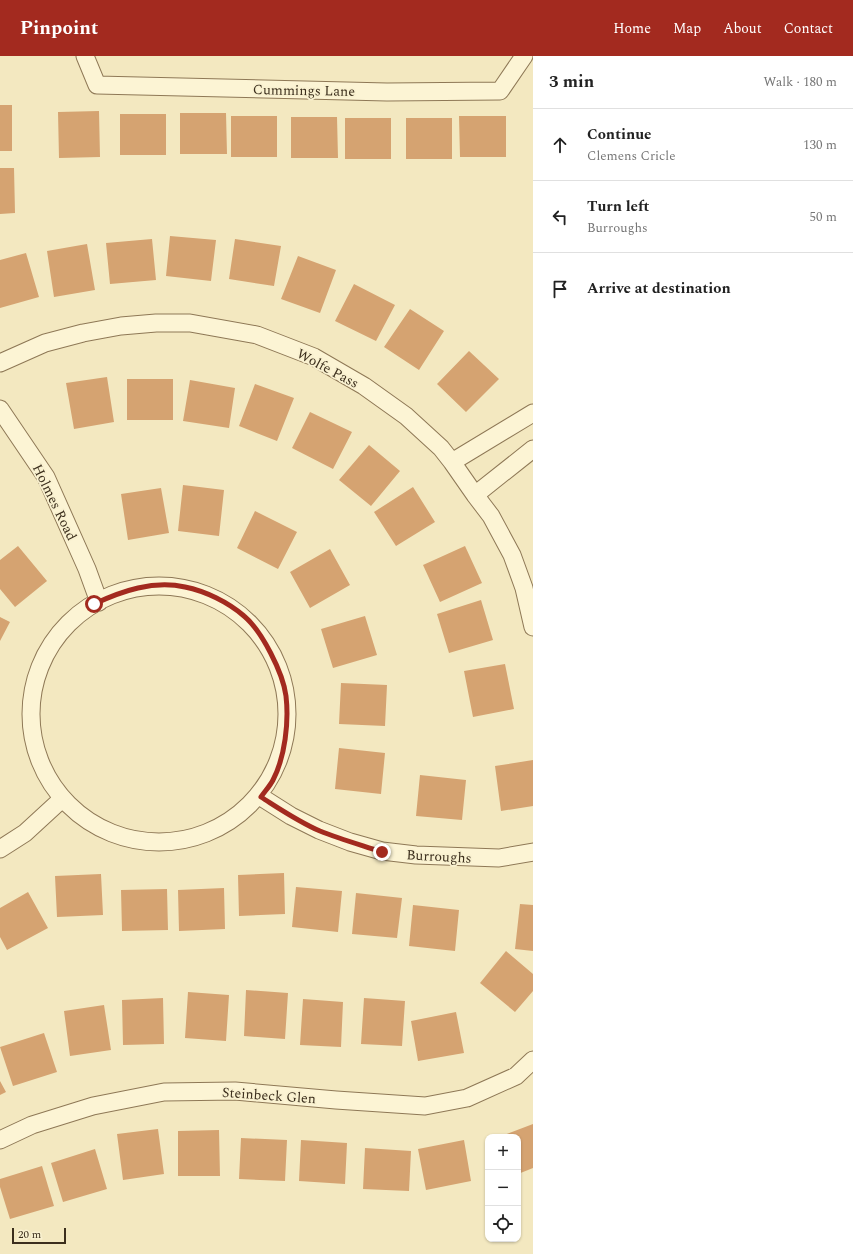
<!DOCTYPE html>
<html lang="en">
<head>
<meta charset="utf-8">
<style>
  :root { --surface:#fff; --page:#f2f2f2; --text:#222; --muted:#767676; --line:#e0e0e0; --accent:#a32a1f }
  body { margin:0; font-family:Spectral,serif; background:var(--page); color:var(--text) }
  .controls { position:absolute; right:12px; bottom:12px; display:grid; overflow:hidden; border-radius:8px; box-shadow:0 1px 3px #0004 }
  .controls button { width:36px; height:36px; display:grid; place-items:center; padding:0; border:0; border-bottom:1px solid var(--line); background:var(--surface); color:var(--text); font:20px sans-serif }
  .scale { position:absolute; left:12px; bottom:10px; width:54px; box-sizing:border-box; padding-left:4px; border:2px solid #3b2e1c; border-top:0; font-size:11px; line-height:14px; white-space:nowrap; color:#3b2e1c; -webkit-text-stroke:3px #f9f1d0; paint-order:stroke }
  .stop { position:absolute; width:12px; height:12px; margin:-9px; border:3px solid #a32a1f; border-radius:50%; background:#fff }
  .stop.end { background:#a32a1f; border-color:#fff; box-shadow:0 1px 4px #0008 }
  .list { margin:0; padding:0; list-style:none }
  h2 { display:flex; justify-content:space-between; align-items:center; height:52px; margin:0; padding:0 16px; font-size:17px }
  h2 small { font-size:13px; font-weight:400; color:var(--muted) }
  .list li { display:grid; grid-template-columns:26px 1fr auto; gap:12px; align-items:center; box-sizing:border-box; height:72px; padding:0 16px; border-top:1px solid var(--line) }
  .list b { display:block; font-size:15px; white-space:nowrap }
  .list p { margin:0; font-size:13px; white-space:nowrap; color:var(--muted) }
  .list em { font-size:13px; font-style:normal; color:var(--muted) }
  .icon { flex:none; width:22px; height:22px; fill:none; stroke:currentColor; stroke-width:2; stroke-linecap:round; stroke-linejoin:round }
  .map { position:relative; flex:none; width:533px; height:1198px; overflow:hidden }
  header { display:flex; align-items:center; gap:24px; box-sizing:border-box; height:56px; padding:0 20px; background:var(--accent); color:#fff }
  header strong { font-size:19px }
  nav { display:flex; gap:22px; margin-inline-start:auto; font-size:14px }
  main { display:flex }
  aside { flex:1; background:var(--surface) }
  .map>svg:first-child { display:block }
</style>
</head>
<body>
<header>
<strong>Pinpoint</strong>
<nav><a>Home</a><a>Map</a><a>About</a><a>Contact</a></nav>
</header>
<main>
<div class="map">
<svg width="533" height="1198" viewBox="0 0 533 1198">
  <rect width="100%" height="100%" fill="#f3e8c0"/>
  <path fill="#d5a371" d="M0 49H12V95H0Z
    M99 55 100 101 59 102 58 56Z
    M180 57H226L227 98H180Z
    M120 58H166V99H120Z
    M231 60H277V101H231Z
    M459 60H506V101H460Z
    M291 61H337L338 102H291Z
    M345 62H391V103H345Z
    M406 62H452V103H406Z
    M0 112H14L15 157 0 158Z
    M170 180 216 184 211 225 166 220Z
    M152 183 156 224 110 228 106 187Z
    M235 183 281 190 274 230 229 223Z
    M87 188 95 234 54 241 47 195Z
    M26 197 39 241 0 252V204Z
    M298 200 336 214 320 257 281 243Z
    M354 228 395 249 376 285 335 265Z
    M410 253 444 275 419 314 384 291Z
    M469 295 499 323 466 356 437 328Z
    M107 321 114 366 74 373 66 327Z
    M127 323H173V364H127Z
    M190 324 235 332 229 372 183 365Z
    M255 328 294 342 277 385 239 370Z
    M310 356 352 376 333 413 292 392Z
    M369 389 400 415 371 450 339 424Z
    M183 429 224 434 219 480 178 475Z
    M413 431 435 466 396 490 374 456Z
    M161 432 169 477 128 484 121 438Z
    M255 455 297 476 278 513 237 492Z
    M18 490 47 525 15 551 0 533V504Z
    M465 490 482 527 440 546 423 509Z
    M330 493 350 529 310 552 290 516Z
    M481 544 493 584 449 597 437 558Z
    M365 560 377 599 333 612 321 573Z
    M0 561 10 566 0 585Z
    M505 608 514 653 473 661 464 615Z
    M341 627 387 629 385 670 339 668Z
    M339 692 385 697 381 738 335 733Z
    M533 704V750L501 755 495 710Z
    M420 719 466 724 462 764 416 760Z
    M284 817 285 858 239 860 238 819Z
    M101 818 103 859 57 861 55 820Z
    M296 831 342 835 338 876 292 871Z
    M224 832 225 873 179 875 178 834Z
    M167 833 168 874 122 875 121 834Z
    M28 836 48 872 7 894 0 881V852Z
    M356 837 402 842 397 882 352 878Z
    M520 848 533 849V895L515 893Z
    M413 849 459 854 455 895 409 890Z
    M506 895 533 918V935L515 956 480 927Z
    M246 934 288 937 285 983 244 980Z
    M188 936 229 939 226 985 185 982Z
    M163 942 164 988 123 989 122 944Z
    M364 942 405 945 402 990 361 988Z
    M303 943 343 946 341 991 300 989Z
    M104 949 111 994 70 1000 64 955Z
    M456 956 464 997 418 1005 411 965Z
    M44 977 57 1016 13 1030 0 991Z
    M0 1025 6 1036 0 1039Z
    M533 1068V1112L518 1118V1081H499Z
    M158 1073 164 1118 123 1124 117 1078Z
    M219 1074 220 1120H178V1075Z
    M241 1082 287 1084 285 1125 239 1123Z
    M301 1084 347 1087 345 1128 299 1125Z
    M464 1084 471 1125 426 1134 418 1093Z
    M365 1092 411 1095 409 1135 363 1133Z
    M95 1093 107 1133 63 1146 51 1107Z
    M42 1110 54 1150 10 1163 0 1131V1123Z"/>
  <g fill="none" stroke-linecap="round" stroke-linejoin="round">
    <defs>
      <path id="minor" d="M85 0 97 29 387 36 500 35 524 0
        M0 307 45 287 83 277 121 270 156 267H190L257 279 314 301 364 330 406 360 441 392 452 406 475 439 491 460 512 499 524 532 533 571
        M0 353 46 421 87 513 99 546
        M452 406 533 357
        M475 439 533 393
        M31 658a128 128 0 1 1 256 0a128 128 0 1 1-256 0Z
        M261 741 291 760 319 774 350 786 382 795 416 799 499 802 533 796
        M0 793 25 777 62 743
        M0 1084 32 1069 93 1050 164 1036 235 1035 336 1044 425 1050 467 1042 516 1020 533 1004"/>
    </defs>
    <use href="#minor" stroke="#8e7856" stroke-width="19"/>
    <use href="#minor" stroke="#fcf4d4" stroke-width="17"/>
  </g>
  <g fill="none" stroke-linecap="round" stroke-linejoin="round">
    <path stroke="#a32a1f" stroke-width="5" d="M94 548C122 535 153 524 185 531 205 535 228 546 244 560 262 575 283 617 286 640 289 666 285 701 273 724 270 730 265 735 261 741 280 753 299 766 320 775 340 783 361 789 382 796"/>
  </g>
  <g text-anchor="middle" stroke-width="3.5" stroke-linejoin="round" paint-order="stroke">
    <g font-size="14" fill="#3b2e1c" stroke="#f9f1d0">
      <text transform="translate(304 34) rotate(1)" y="5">Cummings Lane</text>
      <text transform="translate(328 312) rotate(28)" y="5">Wolfe Pass</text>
      <text transform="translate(55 446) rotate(64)" y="5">Holmes Road</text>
      <text transform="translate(439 800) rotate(3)" y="5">Burroughs</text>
      <text transform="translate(269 1039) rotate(4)" y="5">Steinbeck Glen</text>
    </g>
  </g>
</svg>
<div class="controls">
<button>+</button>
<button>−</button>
<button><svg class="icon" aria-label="locate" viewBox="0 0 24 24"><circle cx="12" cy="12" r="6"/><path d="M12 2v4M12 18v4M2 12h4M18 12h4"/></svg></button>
</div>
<div class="scale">20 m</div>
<div class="stop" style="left:94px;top:548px"></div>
<div class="stop end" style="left:382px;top:796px"></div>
</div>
<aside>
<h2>3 min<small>Walk · 180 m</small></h2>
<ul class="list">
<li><svg class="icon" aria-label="ahead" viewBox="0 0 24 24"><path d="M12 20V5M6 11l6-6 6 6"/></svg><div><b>Continue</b><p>Clemens Cricle</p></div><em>130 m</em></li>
<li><svg class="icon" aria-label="left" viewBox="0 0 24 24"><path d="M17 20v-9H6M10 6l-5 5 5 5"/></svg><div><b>Turn left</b><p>Burroughs</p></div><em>50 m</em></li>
<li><svg class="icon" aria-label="arrive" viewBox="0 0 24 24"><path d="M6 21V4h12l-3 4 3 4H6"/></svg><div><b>Arrive at destination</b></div></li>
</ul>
</aside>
</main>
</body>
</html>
